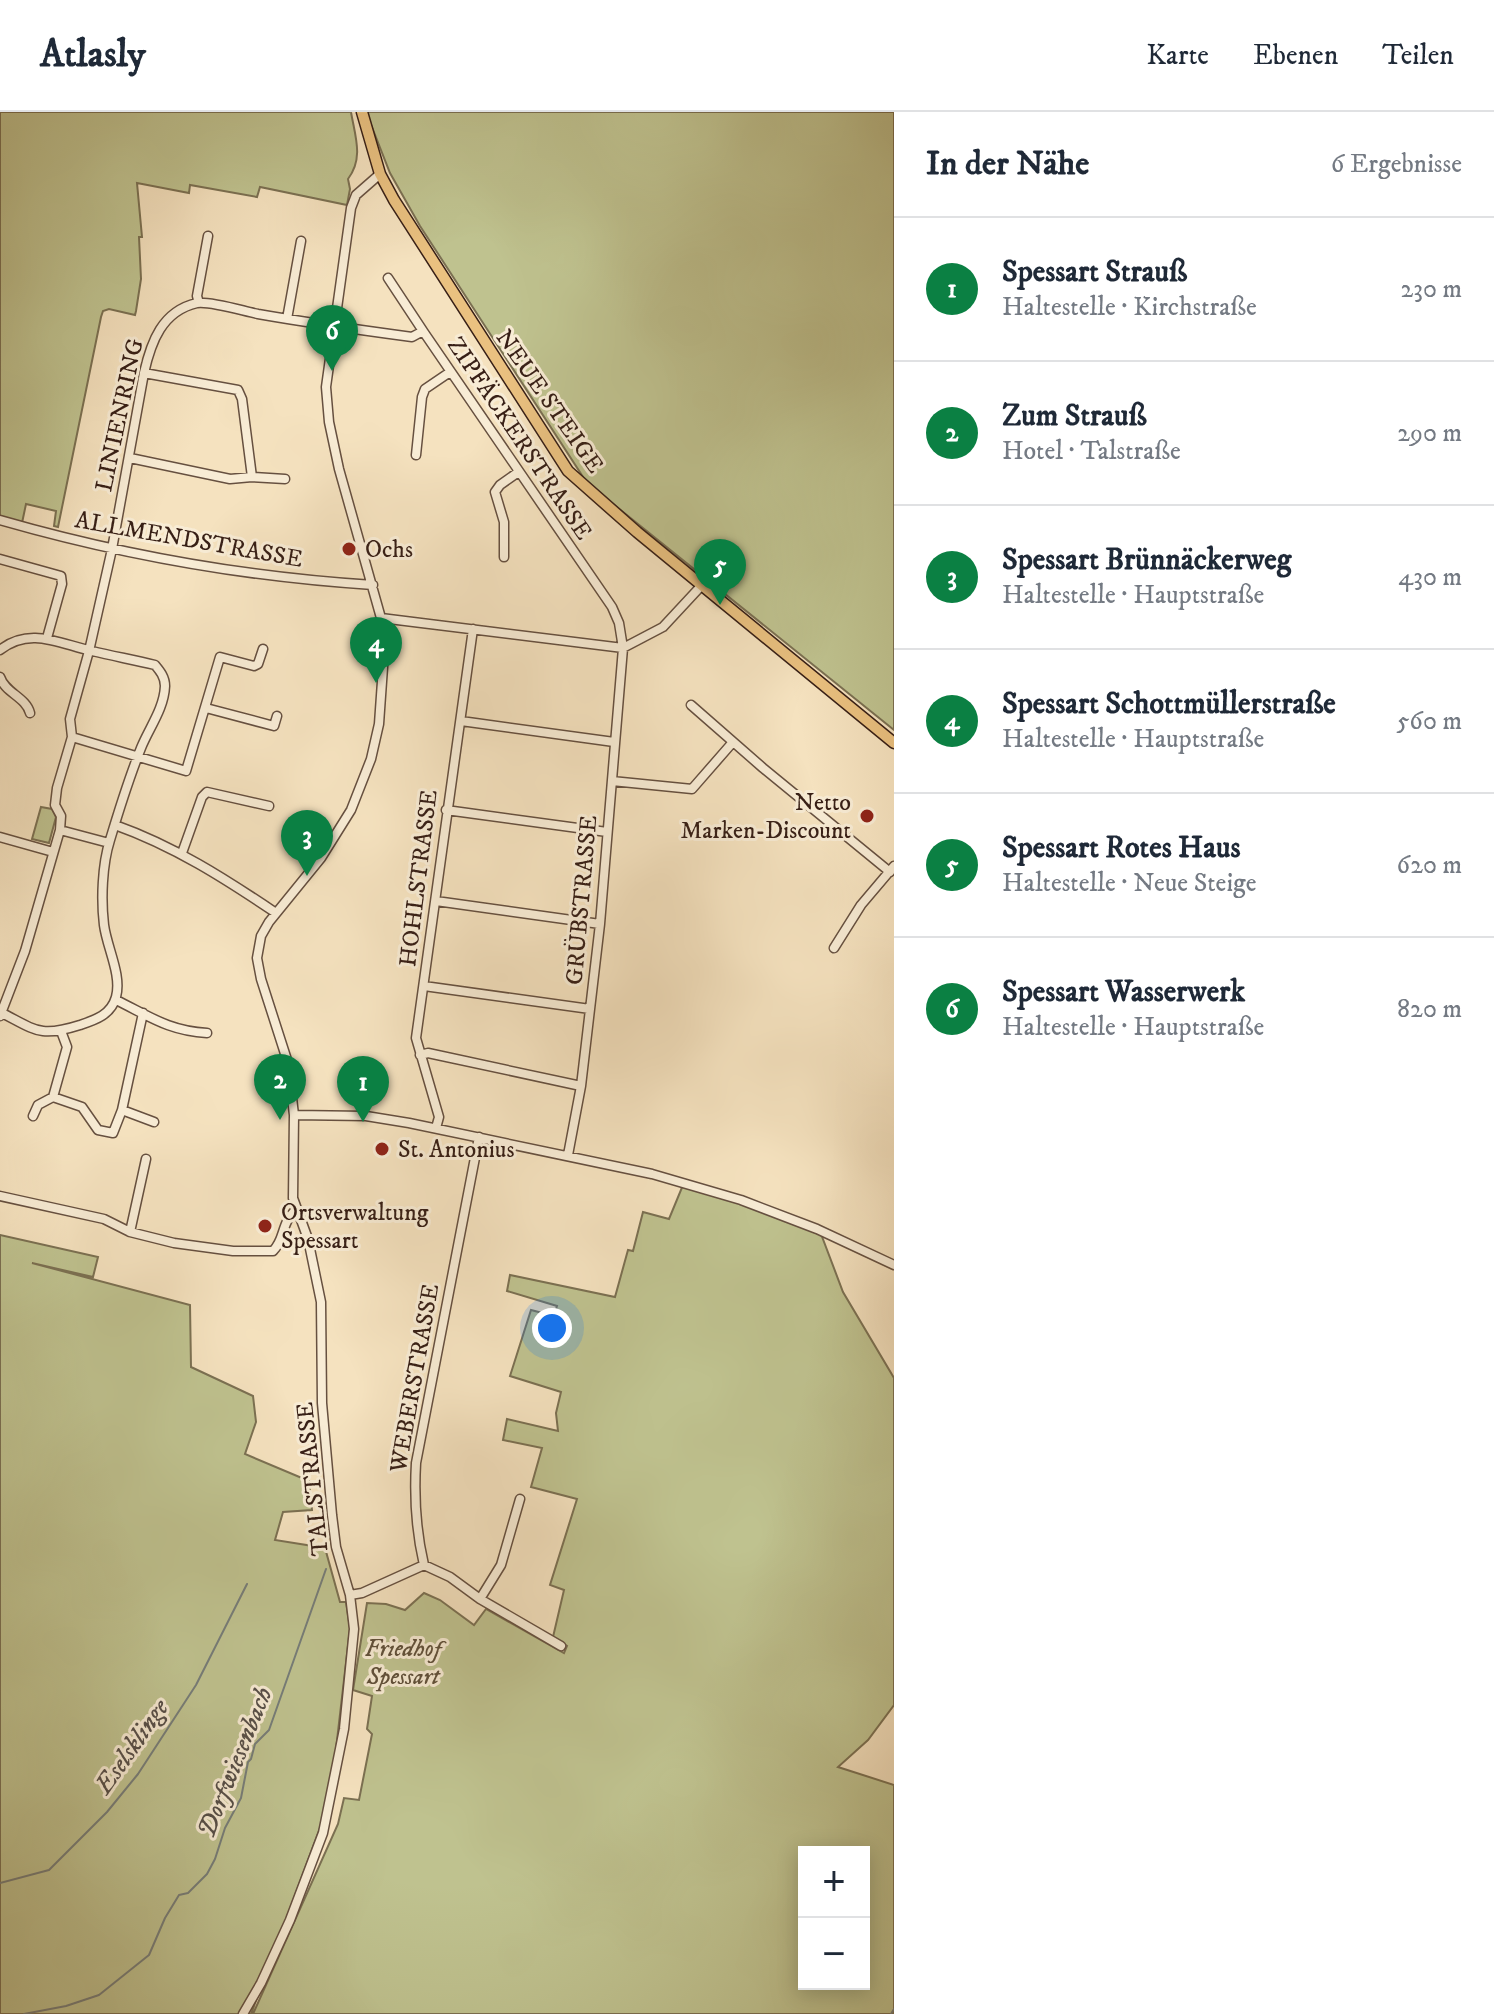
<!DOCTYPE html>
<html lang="de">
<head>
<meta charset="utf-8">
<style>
  :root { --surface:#fff; --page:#f6f6f7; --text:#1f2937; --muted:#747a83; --line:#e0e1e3; --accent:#0b8043 }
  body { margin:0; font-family:"IM FELL DW Pica",serif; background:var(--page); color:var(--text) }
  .controls { position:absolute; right:24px; bottom:24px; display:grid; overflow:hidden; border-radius:0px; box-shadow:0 4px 20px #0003 }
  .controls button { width:72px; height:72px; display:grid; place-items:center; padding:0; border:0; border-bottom:2px solid var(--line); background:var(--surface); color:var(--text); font:40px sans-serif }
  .you { position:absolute; left:552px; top:1216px; width:28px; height:28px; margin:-20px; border:6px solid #fff; border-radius:50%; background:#1a73e8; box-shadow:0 0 0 12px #1a73e833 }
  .badge { display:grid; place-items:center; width:52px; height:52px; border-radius:50%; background:var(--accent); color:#fff; font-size:26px; font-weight:700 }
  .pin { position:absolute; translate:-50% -66px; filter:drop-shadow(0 2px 4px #0008) }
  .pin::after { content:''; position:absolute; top:42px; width:28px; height:24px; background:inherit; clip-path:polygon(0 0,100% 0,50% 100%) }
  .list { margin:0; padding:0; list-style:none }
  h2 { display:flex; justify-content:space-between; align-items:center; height:104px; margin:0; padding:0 32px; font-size:34px }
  h2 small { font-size:26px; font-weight:400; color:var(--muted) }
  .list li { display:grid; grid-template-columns:52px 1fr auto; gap:24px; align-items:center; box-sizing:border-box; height:144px; padding:0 32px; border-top:2px solid var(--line) }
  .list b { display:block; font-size:30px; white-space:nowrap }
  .list p { margin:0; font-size:26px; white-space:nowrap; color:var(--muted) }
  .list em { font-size:26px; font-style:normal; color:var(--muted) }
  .map { position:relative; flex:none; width:894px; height:1902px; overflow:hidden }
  header { display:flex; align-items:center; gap:48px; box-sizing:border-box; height:112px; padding:0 40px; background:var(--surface); border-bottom:2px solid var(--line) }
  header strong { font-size:38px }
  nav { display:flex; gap:44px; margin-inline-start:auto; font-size:28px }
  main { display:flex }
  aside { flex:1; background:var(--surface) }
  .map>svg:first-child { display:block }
</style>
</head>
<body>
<header>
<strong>Atlasly</strong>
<nav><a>Karte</a><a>Ebenen</a><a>Teilen</a></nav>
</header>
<main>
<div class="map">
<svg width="894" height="1902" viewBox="0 0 894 1902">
  <rect width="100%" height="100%" fill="#f5e2bf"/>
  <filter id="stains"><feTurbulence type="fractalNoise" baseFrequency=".0025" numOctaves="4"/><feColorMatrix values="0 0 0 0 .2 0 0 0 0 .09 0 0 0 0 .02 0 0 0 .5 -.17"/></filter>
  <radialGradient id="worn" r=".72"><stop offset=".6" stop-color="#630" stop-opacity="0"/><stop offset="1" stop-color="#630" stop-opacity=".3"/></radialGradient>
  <path fill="#bfc28f" stroke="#7b7052" stroke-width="2" fill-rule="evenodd" d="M0 0H351C355 24 364 46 348 67L350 77 347 93 260 75 257 85 190 73 189 81 137 71 142 125H139L141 167 136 199 135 203 109 197 103 199 101 205 58 415 54 414 56 399 26 392 22 411 0 405Z
    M366 0H894V618L587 371 420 114 390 61Z
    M41 695 52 697 56 705 49 731 32 727Z
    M683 1073 729 1087 821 1122 843 1180 894 1266V1593L868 1628 838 1655 894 1673V1902H253L338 1712 344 1686 359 1688 372 1622 367 1617 372 1584 353 1578 367 1491 386 1492 405 1498 424 1481 440 1488 474 1513 486 1497 564 1541 567 1534 553 1525 564 1478 550 1473 577 1387 531 1375 542 1336 503 1328 507 1307 558 1319 556 1301 561 1280 510 1264 531 1198 554 1204 557 1194 507 1179 510 1163 615 1185 628 1138 633 1139 643 1100 669 1107ZM804 1740H864V1872H804Z
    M0 1123 98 1145 93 1165 32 1151 190 1193 191 1255 253 1284 256 1310 245 1342 309 1369 312 1398 283 1400 275 1428 325 1436 340 1490H346L350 1516 334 1654 321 1713 251 1902H0Z"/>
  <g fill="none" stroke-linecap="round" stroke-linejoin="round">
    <path stroke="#767d79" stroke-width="2" d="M0 1771 49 1758 107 1700 138 1662 196 1573 247 1472
      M24 1902 66 1894 99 1883 149 1843 165 1806 179 1783 188 1781 207 1762 215 1747 225 1716 241 1686 248 1650 251 1647 255 1632 269 1618 326 1457
      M891 1902 894 1897"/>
    <defs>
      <path id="minor" d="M388 166 423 219
        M199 191 197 184 208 124
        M287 207 301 129
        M144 261 238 278 242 287 252 365
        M416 343 422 285 425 277 450 260
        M130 346 230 367 252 365 285 367
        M0 408C122 443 246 465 373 473
        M504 445V410L495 380 500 373 517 361
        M0 447 61 464 62 472 47 526
        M381 506 623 536 663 515 702 473
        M0 538C30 514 60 532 92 539 113 544 134 548 155 553 160 559 165 565 165 574 164 597 149 616 141 636 129 666 119 698 110 728 102 753 101 788 104 813 107 836 122 863 116 885 111 903 95 908 80 913 39 926 36 918 0 900
        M0 565C5 581 26 585 30 601
        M691 593 763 656 890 760
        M206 596 274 614 277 604
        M461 609 614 630
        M72 625 186 659 220 545 254 554 258 552 263 537
        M612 669 692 677 733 630
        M446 698 607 720
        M115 713C174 734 224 766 276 801
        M60 718 109 731
        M0 725 53 740
        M182 741 202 685 207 680 269 694
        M436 789 600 812
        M834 836 861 793 894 754
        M424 874 590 897
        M116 888C149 904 169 919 207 921
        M0 904 25 839 60 718 61 704 55 693 57 676 72 625 70 607 89 539 112 437 144 261C151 230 162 199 197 191 211 189 243 199 258 202 309 211 360 218 412 225L423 219 612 495 619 511 623 536 600 812 581 974 568 1043
        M420 943 428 941 581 974
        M53 985 82 995 98 1018 113 1021 122 998 143 901
        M53 985 67 935 61 919
        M122 998 154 1010
        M294 1003 366 1004 409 1011 652 1062 741 1088 817 1117 894 1153
        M33 1004 38 993 53 985
        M436 1016 439 1005 416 926 473 517
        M0 1084 104 1107 130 1120 174 1131 233 1139H273C286 1126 280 1111 297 1097
        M130 1120 146 1047
        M424 1453C416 1419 414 1386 416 1351L479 1025
        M424 1453 450 1465 480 1487 561 1534
        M350 1483 362 1481 424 1453
        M480 1487 501 1453 520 1387
        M243 1902 261 1871 290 1808 323 1721 344 1617 354 1517 350 1483 336 1435 332 1403 322 1291 321 1190 308 1127 293 1086 294 1003 288 951 261 867 257 846 261 824 269 810 321 746 351 698 371 647 379 612 384 541 381 506 339 357 329 310 326 275 351 96 356 83 380 62"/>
      <path id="major" d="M362 0 380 62 394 88 568 359 637 420 894 631"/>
    </defs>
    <use href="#minor" stroke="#665040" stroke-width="11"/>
    <use href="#major" stroke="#371f16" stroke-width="13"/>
    <use href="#minor" stroke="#f8ecd5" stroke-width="8"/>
    <use href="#major" stroke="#eac180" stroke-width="10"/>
  </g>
  <g fill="#8f2418" stroke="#f8ecd5" stroke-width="3">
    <circle cx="349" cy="437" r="8"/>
    <circle cx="867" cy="704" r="8"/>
    <circle cx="382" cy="1037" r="8"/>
    <circle cx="265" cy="1114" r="8"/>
  </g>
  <g text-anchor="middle" stroke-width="6" stroke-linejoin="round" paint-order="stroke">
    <g font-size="24" fill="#371f16" stroke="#f8ecd5">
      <text transform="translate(550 289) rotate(55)" y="8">NEUE STEIGE</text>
      <text transform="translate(119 303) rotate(-78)" y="8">LINIENRING</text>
      <text transform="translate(520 326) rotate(56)" y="8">ZIPFÄCKERSTRASSE</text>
      <text transform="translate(189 427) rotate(10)" y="8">ALLMENDSTRASSE</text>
      <text transform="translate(418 766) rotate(-83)" y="8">HOHLSTRASSE</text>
      <text transform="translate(581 788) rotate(-85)" y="8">GRÜBSTRASSE</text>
      <text transform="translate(414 1266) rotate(-80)" y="8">WEBERSTRASSE</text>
      <text transform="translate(312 1367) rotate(-96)" y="8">TALSTRASSE</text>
    </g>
    <g font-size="24" fill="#371f16" stroke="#f8ecd5" text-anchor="start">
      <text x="365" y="445">Ochs</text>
      <text x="851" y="698" text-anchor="end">Netto<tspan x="851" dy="28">Marken-Discount</tspan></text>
      <text x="398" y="1045">St. Antonius</text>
      <text x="281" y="1108">Ortsverwaltung<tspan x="281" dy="28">Spessart</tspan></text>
    </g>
    <g font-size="24" font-style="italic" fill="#60503a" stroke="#f8ecd5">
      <text x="403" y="1544">Friedhof<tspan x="403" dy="28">Spessart</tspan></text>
    </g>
    <g font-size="26" font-style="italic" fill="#564e48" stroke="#f8ecd5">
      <text transform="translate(131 1634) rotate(-55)" y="9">Eselsklinge</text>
      <text transform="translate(234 1650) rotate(-68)" y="9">Dorfwiesenbach</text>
    </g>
  </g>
  <rect width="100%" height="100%" filter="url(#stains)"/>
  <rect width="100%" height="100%" fill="url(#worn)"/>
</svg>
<div class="controls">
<button>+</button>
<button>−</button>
</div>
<div class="you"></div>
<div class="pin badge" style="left:363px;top:1010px">1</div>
<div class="pin badge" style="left:280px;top:1008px">2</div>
<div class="pin badge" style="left:307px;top:764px">3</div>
<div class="pin badge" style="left:376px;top:571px">4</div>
<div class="pin badge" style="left:720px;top:493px">5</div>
<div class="pin badge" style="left:332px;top:259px">6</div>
</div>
<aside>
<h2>In der Nähe<small>6 Ergebnisse</small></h2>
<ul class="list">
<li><span class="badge">1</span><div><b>Spessart Strauß</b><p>Haltestelle · Kirchstraße</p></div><em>230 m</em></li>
<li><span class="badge">2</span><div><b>Zum Strauß</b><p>Hotel · Talstraße</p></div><em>290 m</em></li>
<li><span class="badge">3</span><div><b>Spessart Brünnäckerweg</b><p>Haltestelle · Hauptstraße</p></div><em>430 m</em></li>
<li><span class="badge">4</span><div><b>Spessart Schottmüllerstraße</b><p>Haltestelle · Hauptstraße</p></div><em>560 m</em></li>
<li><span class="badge">5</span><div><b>Spessart Rotes Haus</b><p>Haltestelle · Neue Steige</p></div><em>620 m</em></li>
<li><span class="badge">6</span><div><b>Spessart Wasserwerk</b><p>Haltestelle · Hauptstraße</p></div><em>820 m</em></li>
</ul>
</aside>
</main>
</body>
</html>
